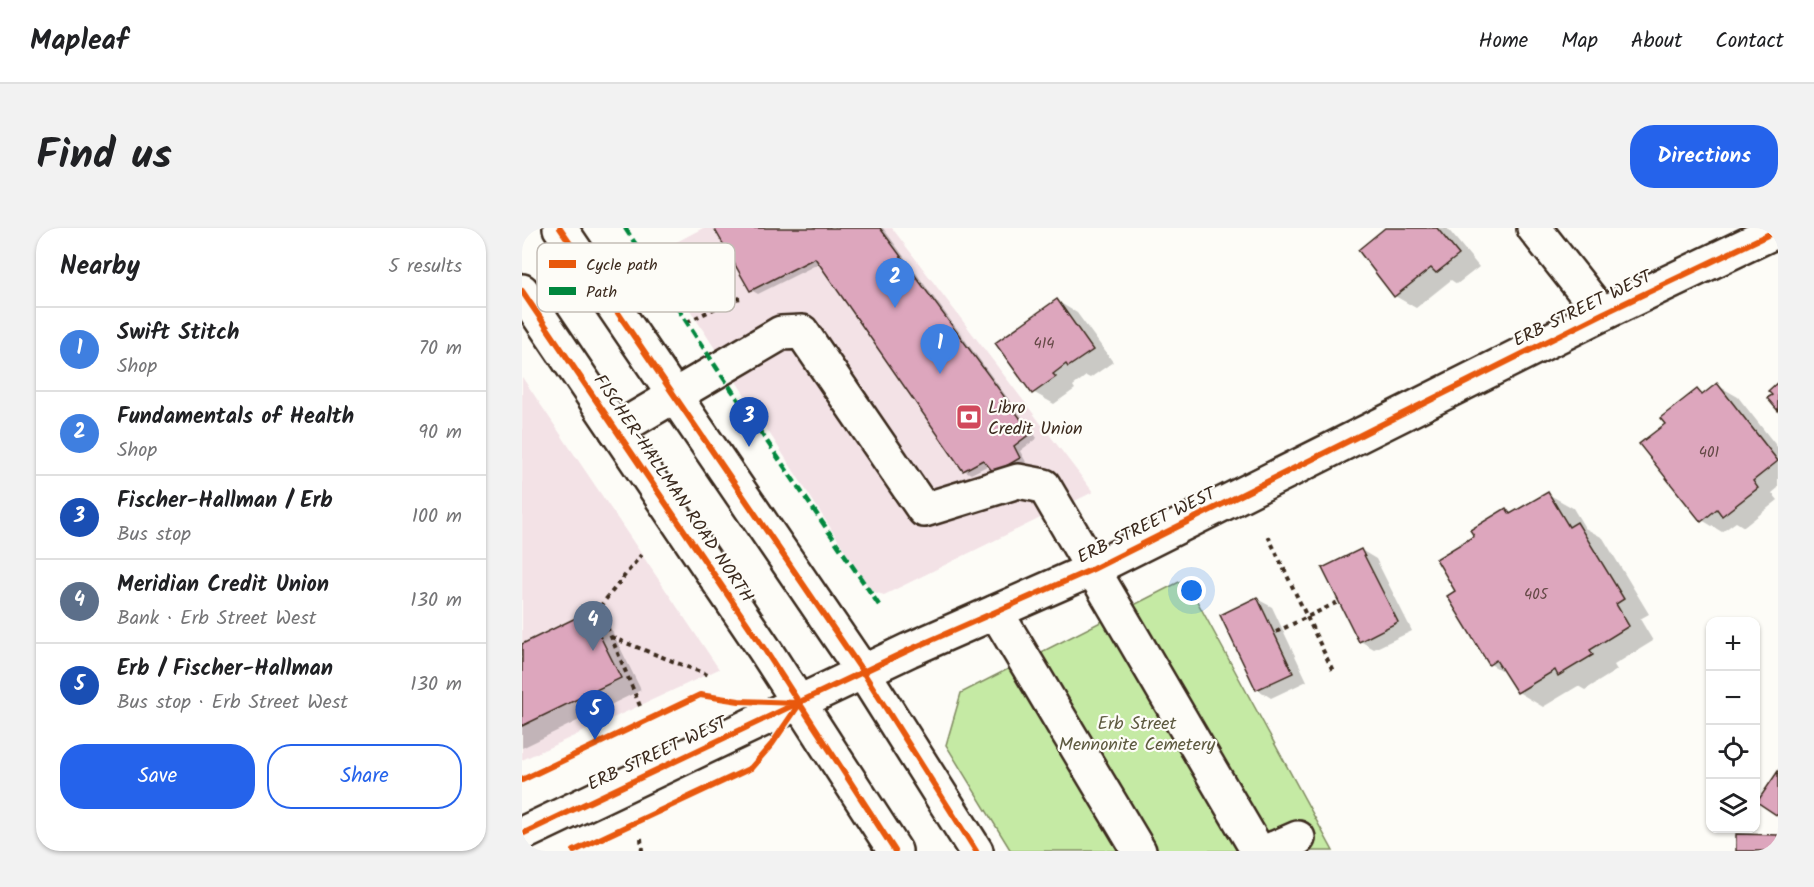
<!DOCTYPE html>
<html lang="en">
<head>
<meta charset="utf-8">
<style>
  :root { --surface:#fff; --page:#f2f2f2; --text:#202124; --muted:#757577; --line:#e0e0e0; --accent:#2563eb }
  body { margin:0; font-family:Kalam,sans-serif; background:var(--page); color:var(--text) }
  .controls { position:absolute; right:18px; bottom:18px; display:grid; overflow:hidden; border-radius:12px; box-shadow:0 2px 4px #0004 }
  .controls button { width:54px; height:54px; display:grid; place-items:center; padding:0; border:0; border-bottom:2px solid var(--line); background:var(--surface); color:var(--text); font:30px sans-serif }
  .you { position:absolute; left:670px; top:363px; width:21px; height:21px; margin:-15px; border:4px solid #fff; border-radius:50%; background:#1a73e8; box-shadow:0 0 0 9px #1a73e833 }
  .badge { display:grid; place-items:center; width:39px; height:39px; border-radius:50%; background:var(--accent); color:#fff; font-size:20px; font-weight:700 }
  .pin { position:absolute; translate:-50% -50px; filter:drop-shadow(0 2px 3px #0008) }
  .pin::after { content:''; position:absolute; top:32px; width:21px; height:18px; background:inherit; clip-path:polygon(0 0,100% 0,50% 100%) }
  .list { margin:0; padding:0; list-style:none }
  h2 { display:flex; justify-content:space-between; align-items:center; height:78px; margin:0; padding:0 24px; font-size:26px }
  h2 small { font-size:20px; font-weight:400; color:var(--muted) }
  .list li { display:grid; grid-template-columns:39px 1fr auto; gap:18px; align-items:center; box-sizing:border-box; height:84px; padding:0 24px; border-top:2px solid var(--line) }
  .list b { display:block; font-size:22px; white-space:nowrap }
  .list p { margin:0; font-size:20px; white-space:nowrap; color:var(--muted) }
  .list em { font-size:20px; font-style:normal; color:var(--muted) }
  .actions { display:flex; gap:12px; padding:18px 24px }
  .actions a { flex:1; padding:14px 0; border:2px solid var(--accent); border-radius:24px; text-align:center; font-size:21px; color:var(--accent) }
  .actions .main { background:var(--accent); color:#fff }
  .icon { flex:none; width:33px; height:33px; fill:none; stroke:currentColor; stroke-width:2; stroke-linecap:round; stroke-linejoin:round }
  .map { position:relative; flex:none; width:1256px; height:623px; overflow:hidden; border-radius:24px }
  header { display:flex; align-items:center; gap:36px; box-sizing:border-box; height:84px; padding:0 30px; background:var(--surface); border-bottom:2px solid var(--line) }
  header strong { font-size:28px }
  nav { display:flex; gap:33px; margin-inline-start:auto; font-size:21px }
  .intro { display:flex; align-items:center; justify-content:space-between; box-sizing:border-box; height:144px; padding:0 36px }
  h1 { margin:0; font-size:42px }
  .button { padding:15px 27px; border-radius:24px; background:var(--accent); color:#fff; font-size:21px; font-weight:700 }
  main { display:flex; gap:36px; padding:0 36px }
  aside { flex:1; background:var(--surface); border-radius:24px; box-shadow:0 2px 4px #0004 }
  .map>svg:first-child { display:block }
</style>
</head>
<body>
<header>
<strong>Mapleaf</strong>
<nav><a>Home</a><a>Map</a><a>About</a><a>Contact</a></nav>
</header>
<div class="intro"><h1>Find us</h1><a class="button">Directions</a></div>
<main>
<aside>
<h2>Nearby<small>5 results</small></h2>
<ul class="list">
<li><span class="badge" style="background:#3f7fe0">1</span><div><b>Swift Stitch</b><p>Shop</p></div><em>70 m</em></li>
<li><span class="badge" style="background:#3f7fe0">2</span><div><b>Fundamentals of Health</b><p>Shop</p></div><em>90 m</em></li>
<li><span class="badge" style="background:#1a4fb4">3</span><div><b>Fischer-Hallman / Erb</b><p>Bus stop</p></div><em>100 m</em></li>
<li><span class="badge" style="background:#5c6f8a">4</span><div><b>Meridian Credit Union</b><p>Bank · Erb Street West</p></div><em>130 m</em></li>
<li><span class="badge" style="background:#1a4fb4">5</span><div><b>Erb / Fischer-Hallman</b><p>Bus stop · Erb Street West</p></div><em>130 m</em></li>
</ul>
<div class="actions"><a class="main">Save</a><a>Share</a></div>
</aside>
<div class="map">
<svg width="1256" height="623" viewBox="0 0 1256 623">
  <rect width="100%" height="100%" fill="#fdfcf7"/>
  <filter id="ink" filterUnits="userSpaceOnUse"><feTurbulence type="fractalNoise" baseFrequency=".0167" numOctaves="2"/><feDisplacementMap in="SourceGraphic" scale="12" xChannelSelector="R" yChannelSelector="G"/><feConvolveMatrix kernelMatrix="1 2 1 2 8 2 1 2 1" color-interpolation-filters="sRGB"/></filter>
  <g filter="url(#ink)">
    <path fill="#f3e2e6" d="M181 0H370L571 264 362 367 349 363 132 26Z
      M0 149 197 441 0 532Z"/>
    <path fill="#c5eaa4" stroke="#808a61" stroke-width="1.5" d="M663 351 811 623H489L424 517 439 465Z"/>
    <path fill="#0003" d="M196 0H361L515 210 498 223 504 234 480 248 467 237 449 246 442 242 298 35 236 66 229 62Z
      M866 0H925L957 39 935 56 929 52 894 80 873 68Z
      M535 73 555 85 591 134 568 150 564 148 551 158 553 161 532 176 511 164Z
      M1195 157 1216 169 1256 220V260L1250 265 1256 272 1222 299 1214 294 1200 304 1180 292 1145 197 1175 163 1182 167Z
      M1026 266 1051 280 1063 300 1081 310 1127 386 1118 391 1131 413 1092 437 1095 442 1063 462 1056 458 1021 479 996 464 984 445 968 436 935 364 954 309 985 282 992 286Z
      M839 322 854 331 890 403 852 421 838 413Z
      M735 371 750 379 785 453 749 470 735 461Z
      M66 385 87 397 119 462 0 520V418Z"/>
    <path fill="#dda6bd" stroke="#3b2a1e" stroke-width="1.5" d="M192 0H358L509 205 492 218 498 230 472 245 461 232 441 243 293 30 228 63Z
      M863 0H915L937 27 914 45 909 40 872 69 836 22Z
      M535 71 571 122 546 139 544 136 531 146 534 149 510 166 473 115Z
      M1256 154V183L1245 170 1250 167 1246 163Z
      M1195 155 1256 233 1231 253 1236 260 1200 288 1195 281 1179 294 1117 216 1143 196 1138 190 1175 161 1180 167Z
      M1026 264 1047 299 1055 294 1102 371 1094 376 1107 398 1068 422 1071 427 1036 448 1033 442 995 465 974 432 967 437 925 368 933 363 914 331 952 308 948 302 984 280 988 286Z
      M839 321 876 394 837 414 800 340Z
      M735 369 771 445 734 462 698 387Z
      M66 384 99 450 0 498V416Z
      M1256 543V588L1235 574Z
      M1214 606 1256 607V623H1214Z"/>
    <g fill="none" stroke-linecap="round" stroke-linejoin="round">
      <defs>
        <path id="minor" d="M1012 0 1080 86
          M94 202 259 105 280 104 402 282 496 253 522 258 736 623
          M474 384 617 623
          M746 623 776 610"/>
        <path id="major" d="M38 0 341 444 454 623
          M0 63 243 422 373 623
          M0 606 387 422 571 341 1080 86 1256 2"/>
      </defs>
      <use href="#minor" stroke="#3b2a1e" stroke-width="38"/>
      <use href="#major" stroke="#3b2a1e" stroke-width="38"/>
      <path stroke="#3b2a1e" stroke-width="4" stroke-dasharray="4.5 4.5" stroke-linecap="butt" d="M165 94 212 71 220 70
        M746 308 812 445
        M754 404 816 374
        M89 409 186 447
        M118 478 77 380 119 327
        M119 610 120 623"/>
      <use href="#minor" stroke="#fdfcf7" stroke-width="33"/>
      <use href="#major" stroke="#fdfcf7" stroke-width="33"/>
      <path stroke="#00873e" stroke-width="4.5" stroke-dasharray="9 4.5" stroke-linecap="butt" d="M103 0 196 142 357 377"/>
      <defs>
        <path id="cycleway" d="M38 0 341 444 454 623
          M0 63 243 422 373 623
          M0 552 178 467 217 473 275 475
          M0 606 387 422 571 341 1080 86 1256 2
          M52 623 229 540 250 516 278 475"/>
      </defs>
      <use href="#cycleway" stroke="#fdfcf7" stroke-width="10"/>
      <use href="#cycleway" stroke="#e8590c" stroke-width="6"/>
    </g>
  </g>
  <defs>
    <symbol id="bank-square" viewBox="-11 -11 22 22"><rect x="-9" y="-9" width="18" height="18" rx="4" fill="#d1495b" stroke="#fdfcf7"/><path d="M-6-4H6V4H-6ZM0-2.3a2.3 2.3 0 1 0 0 4.6a2.3 2.3 0 1 0 0-4.6Z" fill="#fff"/></symbol>
  </defs>
  <g fill-rule="evenodd">
    <use href="#bank-square" x="432" y="174" width="30" height="30"/>
  </g>
  <g text-anchor="middle" stroke-width="4.5" stroke-linejoin="round" paint-order="stroke">
    <g font-size="15" fill="#644946">
      <text x="522" y="120">414</text>
      <text x="1187" y="229">401</text>
      <text x="1014" y="371">405</text>
    </g>
    <g font-size="18" fill="#3b2a1e" stroke="#fdfcf7">
      <text transform="translate(1060 80) rotate(-26)" y="6">ERB STREET WEST</text>
      <text transform="translate(152 260) rotate(56)" y="6">FISCHER-HALLMAN ROAD NORTH</text>
      <text transform="translate(624 297) rotate(-26)" y="6">ERB STREET WEST</text>
      <text transform="translate(135 525) rotate(-25)" y="6">ERB STREET WEST</text>
    </g>
    <g font-size="18" fill="#3b2a1e" stroke="#fdfcf7" text-anchor="start">
      <text x="466" y="185">Libro<tspan x="466" dy="21">Credit Union</tspan></text>
    </g>
    <g font-size="18" fill="#5e5a40" stroke="#fdfcf7">
      <text x="615" y="501">Erb Street<tspan x="615" dy="21">Mennonite Cemetery</tspan></text>
    </g>
  </g>
  <rect x="15" y="15" width="198" height="69" rx="9" fill="#fdfcf7" stroke="#c3bdb6" stroke-width="1.5"/>
  <rect x="27" y="32" width="27" height="8" fill="#e8590c"/>
  <rect x="27" y="59" width="27" height="8" fill="#00873e"/>
  <g font-size="16" fill="#3b2a1e">
    <text x="64" y="42">Cycle path</text>
    <text x="64" y="69">Path</text>
  </g>
</svg>
<div class="controls">
<button>+</button>
<button>−</button>
<button><svg class="icon" aria-label="locate" viewBox="0 0 24 24"><circle cx="12" cy="12" r="6"/><path d="M12 2v4M12 18v4M2 12h4M18 12h4"/></svg></button>
<button><svg class="icon" aria-label="layers" viewBox="0 0 24 24"><path d="M12 4l9 5-9 5-9-5zM3 14l9 5 9-5"/></svg></button>
</div>
<div class="you"></div>
<div class="pin badge" style="left:418px;top:146px;background:#3f7fe0">1</div>
<div class="pin badge" style="left:373px;top:80px;background:#3f7fe0">2</div>
<div class="pin badge" style="left:227px;top:219px;background:#1a4fb4">3</div>
<div class="pin badge" style="left:71px;top:423px;background:#5c6f8a">4</div>
<div class="pin badge" style="left:73px;top:512px;background:#1a4fb4">5</div>
</div>
</main>
</body>
</html>
